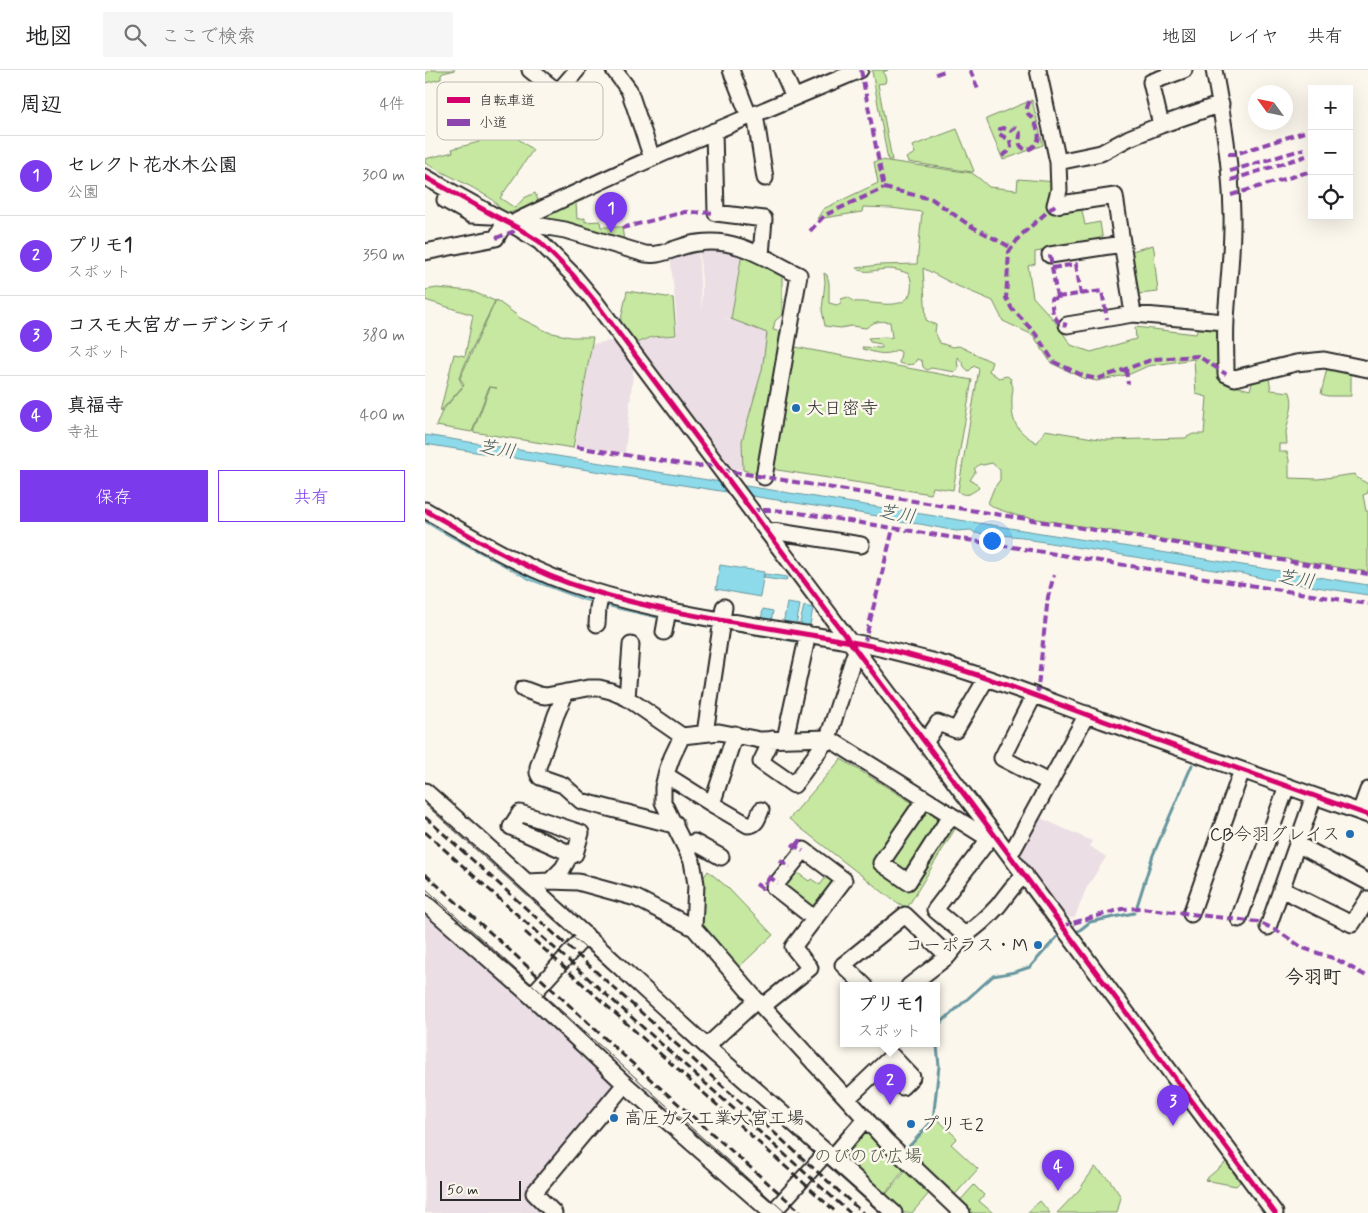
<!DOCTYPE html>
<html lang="ja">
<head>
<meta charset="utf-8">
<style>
  :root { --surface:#fff; --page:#f6f6f6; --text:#202124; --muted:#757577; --line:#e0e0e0; --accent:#7c3aed }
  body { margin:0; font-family:Mynerve,"Klee One",sans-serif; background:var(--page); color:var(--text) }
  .controls { position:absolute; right:15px; top:15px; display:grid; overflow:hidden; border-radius:0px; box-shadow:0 5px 20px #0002 }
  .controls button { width:45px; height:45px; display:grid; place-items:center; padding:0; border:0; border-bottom:1px solid var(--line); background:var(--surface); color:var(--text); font:25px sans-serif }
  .compass { position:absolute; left:823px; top:15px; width:45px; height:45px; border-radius:50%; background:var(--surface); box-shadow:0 5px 20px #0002; rotate:303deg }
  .scale { position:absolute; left:15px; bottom:12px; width:81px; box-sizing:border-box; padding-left:5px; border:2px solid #2b2b2b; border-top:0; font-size:14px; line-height:18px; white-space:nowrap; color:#2b2b2b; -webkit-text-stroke:4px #fbf7ec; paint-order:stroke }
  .you { position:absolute; left:566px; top:470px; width:18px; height:18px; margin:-12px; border:4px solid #fff; border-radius:50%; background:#1a73e8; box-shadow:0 0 0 8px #1a73e833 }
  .badge { display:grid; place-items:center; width:32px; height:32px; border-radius:50%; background:var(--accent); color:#fff; font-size:16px; font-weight:700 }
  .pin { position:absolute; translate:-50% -41px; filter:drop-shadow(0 1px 2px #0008) }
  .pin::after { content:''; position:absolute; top:26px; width:18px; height:15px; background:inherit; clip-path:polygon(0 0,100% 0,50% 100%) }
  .popup { position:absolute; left:415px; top:912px; width:100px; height:65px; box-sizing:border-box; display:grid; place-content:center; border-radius:0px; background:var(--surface); filter:drop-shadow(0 1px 4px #0005); font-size:16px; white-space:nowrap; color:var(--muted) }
  .popup b { font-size:19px; color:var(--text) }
  .popup::after { content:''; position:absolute; left:50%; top:100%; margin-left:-10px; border:10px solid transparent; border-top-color:var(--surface) }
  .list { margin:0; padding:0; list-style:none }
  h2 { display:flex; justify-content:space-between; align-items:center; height:65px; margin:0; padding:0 20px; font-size:21px }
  h2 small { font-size:16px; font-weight:400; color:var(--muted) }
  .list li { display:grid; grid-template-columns:32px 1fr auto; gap:15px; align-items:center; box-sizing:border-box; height:80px; padding:0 20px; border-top:1px solid var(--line) }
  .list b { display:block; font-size:19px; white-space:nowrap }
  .list p { margin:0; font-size:16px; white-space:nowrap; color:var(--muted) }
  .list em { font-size:16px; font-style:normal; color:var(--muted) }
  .actions { display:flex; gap:10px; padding:15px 20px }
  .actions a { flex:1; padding:11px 0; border:1px solid var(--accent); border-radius:0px; text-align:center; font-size:18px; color:var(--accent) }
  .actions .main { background:var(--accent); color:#fff }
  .icon { flex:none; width:28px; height:28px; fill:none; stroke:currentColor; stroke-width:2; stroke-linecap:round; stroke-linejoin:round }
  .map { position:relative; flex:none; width:943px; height:1143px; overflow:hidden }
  header { display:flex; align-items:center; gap:30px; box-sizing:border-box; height:70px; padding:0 25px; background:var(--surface); border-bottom:1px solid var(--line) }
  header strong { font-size:24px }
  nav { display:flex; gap:28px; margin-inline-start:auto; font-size:18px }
  .search { width:350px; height:45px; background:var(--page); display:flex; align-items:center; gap:12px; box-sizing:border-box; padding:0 18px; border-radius:0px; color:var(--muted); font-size:19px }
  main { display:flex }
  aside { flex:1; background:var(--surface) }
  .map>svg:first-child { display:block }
</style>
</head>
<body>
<header>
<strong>地図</strong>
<div class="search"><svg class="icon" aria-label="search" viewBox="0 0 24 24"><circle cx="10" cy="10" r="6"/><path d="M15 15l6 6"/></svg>ここで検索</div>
<nav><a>地図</a><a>レイヤ</a><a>共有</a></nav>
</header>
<main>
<aside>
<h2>周辺<small>4件</small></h2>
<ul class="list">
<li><span class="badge">1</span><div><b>セレクト花水木公園</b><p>公園</p></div><em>300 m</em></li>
<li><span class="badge">2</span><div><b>プリモ1</b><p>スポット</p></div><em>350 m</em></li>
<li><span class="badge">3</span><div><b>コスモ大宮ガーデンシティ</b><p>スポット</p></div><em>380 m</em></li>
<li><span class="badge">4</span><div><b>真福寺</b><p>寺社</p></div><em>400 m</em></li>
</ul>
<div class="actions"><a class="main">保存</a><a>共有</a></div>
</aside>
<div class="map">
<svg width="943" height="1143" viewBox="0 0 943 1143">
  <rect width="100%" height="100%" fill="#fbf7ec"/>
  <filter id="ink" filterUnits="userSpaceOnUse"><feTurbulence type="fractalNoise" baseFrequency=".02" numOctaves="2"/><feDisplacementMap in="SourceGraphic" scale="10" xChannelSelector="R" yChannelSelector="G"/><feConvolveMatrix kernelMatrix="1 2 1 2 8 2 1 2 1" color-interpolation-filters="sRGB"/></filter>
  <g filter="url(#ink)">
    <path fill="#ebdee4" d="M286 177 316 184 306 248H298L310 250 342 262 337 300 317 371 318 400 305 398 210 275 227 268 252 266 251 240 245 185 273 179 277 243V211L274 179Z
      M191 270 209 293 200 383 150 375 167 274Z
      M611 746 667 771 665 776 681 787 661 819 650 847 646 848 632 841 592 786Z
      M0 836 192 1012 170 1043 99 1122 119 1143H0Z"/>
    <path fill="#c6e8a1" stroke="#788a66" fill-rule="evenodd" d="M5 0H30L18 3 16 5V9L0 13V5Z
      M449 0H463L458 2 461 9 460 13 453 14 467 90H463L447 1Z
      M607 30 618 75 578 90 561 49Z
      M58 42 108 80 75 128 90 138 99 128 110 123 114 132 82 144C74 140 72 133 65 128 45 115 22 105 0 93V89L28 82 27 79 54 72 47 45Z
      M532 59 549 101 547 102 483 92 481 88 490 83 487 76Z
      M456 90 547 103 555 109 564 117 592 120 593 109 632 112 627 134 656 136 660 155 675 152 678 172 610 182V194L603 196 608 227 629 250 646 275 666 282 711 269 710 257 771 264 773 255 798 256 799 308 810 316 825 320 829 306 843 302 846 320 865 322C870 337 863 348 861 362 861 366 862 370 862 374H854V382H862L864 390V408L893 409 930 404 931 407 943 414V423L938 425 941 441H943V502L593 446 570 438 563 433 569 418 575 410V400L567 393 558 395 555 394 549 399 551 401 545 410 551 413 554 418C547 423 540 428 533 421L554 299 549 296 544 301C537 297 539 292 532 287L533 298 531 302 506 298 502 300 498 297 497 291 492 289 489 294C485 295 478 295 474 293L476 283 475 281 471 280C460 287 449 282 438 279L437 277 457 278V275L456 274 445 272 443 268 461 267 467 268 465 252C453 251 450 251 441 258L426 256 415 258 400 256 397 240 400 212 399 203 402 205 404 213V233L412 235 416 233V229L423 227 429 232C445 230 482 244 486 220 487 214 486 209 484 204 477 201 471 199 463 199 452 199 440 205 431 198L454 195 492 194 497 142 466 138 438 137 437 142 392 149 398 139 453 113 449 92ZM498 198 530 215 568 231 578 251 608 265 626 293 658 308 672 311 705 304 723 296 769 289 771 324 782 327 779 364H768L760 368 680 370 620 360 612 373C590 360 586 352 587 326 588 320 589 316 585 311L586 309 582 306 574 308 564 301 567 292 534 276 527 277 515 273 510 262 511 255 501 250Z
      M158 127 159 130 151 133 152 149 160 148V152L175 151 176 157H197L199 171 104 147Z
      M728 175 730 185 729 186 733 222 713 224 707 181Z
      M317 183 359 203 357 208V245L350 251 348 260 362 263 338 405 318 400 317 371 337 300 342 263 306 249Z
      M12 218 46 221 70 231 44 285 34 308 38 316 39 314 35 308 71 230 93 246V247L123 262 146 267H168L148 378 48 362 65 317 72 318 64 317 47 362 11 356 17 341 37 318V317L15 342 29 284 40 286 48 245 0 230V220Z
      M202 221 248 228 251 265 227 267 210 274 195 254Z
      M370 277 547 310 528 420 508 417 506 424 346 399Z
      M926 297V326H903L896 324 902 298Z
      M416 689 530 759 482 838 468 830 364 749Z
      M367 799 384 811 386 809 395 815 404 803 412 809 390 841 356 818Z
      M283 801 302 817 348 865 313 898 274 857 275 812Z
      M511 1048 532 1068 526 1074 553 1099 526 1129 478 1084Z
      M441 1054 481 1097 457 1128 413 1088Z
      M801 1092 815 1112 811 1116 780 1110Z
      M670 1097 684 1109 696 1127 692 1143H632L654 1120Z
      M483 1098 506 1121 487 1143H474L458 1128Z
      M549 1115 559 1125 554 1131 568 1143H542L532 1134Z
      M615 1131 625 1143H602Z"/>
    <path fill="#8ddbea" stroke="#66959e" d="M0 365 943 515V525L840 509 819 504 789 500 607 470 598 467 550 463 546 460 531 461 495 454 474 452 465 448 0 374Z
      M0 446 116 508 377 567 376 573 237 549 193 539 158 530 105 510 13 460 0 452Z
      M295 495 339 502 335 527 291 519Z
      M340 504 362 507 361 511 339 508Z
      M362 533 375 535 371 556 358 554Z
      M379 536 388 538 385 555 382 556 376 555 375 553Z
      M338 539 348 541 346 552 336 550Z"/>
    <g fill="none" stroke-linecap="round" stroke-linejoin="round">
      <path stroke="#66959e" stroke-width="3" d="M712 836 728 785 767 695
        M651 863 665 852 709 843
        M511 957 568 906 590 902 605 897 632 867
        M480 1081 508 1050 514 996 511 966"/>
      <defs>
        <path id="minor" d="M105 0 133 22 152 0
          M189 0 204 20 227 88
          M306 0 324 46
          M357 0 369 27
          M613 0 633 92 676 83 704 68 736 55 796 34
          M789 0C798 48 806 95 807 144 808 179 803 215 801 250 800 268 801 286 801 304L810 308 871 293 899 290 943 299
          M330 44 340 108
          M736 55 726 12 759 0
          M289 61 291 143 339 149 336 185
          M633 92 634 120 630 135 690 126 708 244 800 252
          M0 107 70 146 93 158 115 172 148 205 168 229 583 783 850 1143
          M20 130 46 145 66 146
          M100 147 111 155 140 160 220 184C224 184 228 185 232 184 246 182 259 174 273 173 313 167 340 189 374 205L339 407
          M92 151C204 96 320 48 435 0
          M0 182 71 168 81 151
          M625 185 697 174
          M642 255 708 244
          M0 440C51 469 104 502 161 519 246 546 334 555 421 571 452 576 483 585 514 593 570 609 624 631 679 651 767 682 855 713 943 745
          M341 460 436 475
          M172 554 173 538 176 524
          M239 562 243 540
          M98 619 114 625 121 626 163 618H174L186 621 202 628 257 666
          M141 622 131 645 113 697V703L115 707 138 715 156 731 245 754 250 753
          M609 625 577 688 625 713
          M202 628 206 575
          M280 663 299 537
          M347 669 336 692 369 715 403 668 429 586 433 583
          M360 669 383 564
          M500 673 513 653 531 660 561 609
          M241 705 287 734 323 755C332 755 333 747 336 740
          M0 721C95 804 187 890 280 975 343 1031 407 1086 469 1143
          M500 729 456 793 483 812 526 745
          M287 734 310 664
          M935 742 943 720
          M564 769 510 840 540 865C552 857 563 847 573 836 582 825 589 813 600 805
          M872 774 943 812
          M260 775 269 772 296 787
          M583 783 589 778 662 644
          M125 811 138 798 144 787 142 782 86 757 95 743 156 763 150 784 144 787
          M102 812 125 811 153 812 211 828 269 858 335 934 462 1072 537 1143
          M856 819 927 854 943 829
          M0 833 106 926 200 1014 347 1143
          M766 844 817 700
          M814 849 862 716
          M843 857 889 726
          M269 858 271 814 267 791 238 732V717L242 701 247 687 257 666 294 662 335 670 403 668 564 769 568 763
          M440 916 418 895 480 845 523 886
          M484 916 523 886 540 865
          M106 926 161 865
          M338 936 385 898 368 877 419 810 379 780 349 817 390 849
          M282 976 332 930
          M423 1028 467 986 487 1007 477 1017
          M408 1087 441 1048
          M129 1143 109 1123 200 1014
          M347 1143 402 1082"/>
      </defs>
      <use href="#minor" stroke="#2b2b2b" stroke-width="19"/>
      <use href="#minor" stroke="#fbf7ec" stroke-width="15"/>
      <path stroke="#2b2b2b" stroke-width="1" d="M0 734 455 1143
        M0 818 361 1143"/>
      <path stroke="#2b2b2b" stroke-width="3" stroke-dasharray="8 4" stroke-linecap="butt" d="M0 747 438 1143
        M0 762 425 1143
        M0 804 88 883 198 985 377 1143
        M100 862 412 1143"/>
      <path stroke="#8e44ad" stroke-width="4" stroke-dasharray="8 4" stroke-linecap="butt" d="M436 0 459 118 507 129 544 155 587 178
        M545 0 553 19
        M511 4 522 0
        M803 84H810L879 62
        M577 86 583 82 586 77 585 70 574 64 575 59 578 58 586 61 590 58C601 62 589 72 598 78 602 81 606 79 609 76 618 69 612 56 607 48 605 45 602 44 602 41 601 38 604 33 605 30
        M805 101 879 79
        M806 110 881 86
        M806 125 883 102
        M630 135 595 166 584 182 581 228 587 239 610 263 629 292 659 306 672 309 729 289 773 286 801 304
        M197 158 260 142 291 143
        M385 161 400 145 459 118
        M71 168 95 159
        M625 185 632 227
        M627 198 651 194 656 225
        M632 227 677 221 682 249
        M632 228 626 229 628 244 634 253 642 255
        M701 299 703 314
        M151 377 263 395 274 396 292 394
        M296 400 943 504
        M326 440H346L368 442 943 534
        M439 575 468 459
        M612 626 623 527 629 505
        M367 774 378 781
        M371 776 377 768
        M355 790 365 797
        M343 806 353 813
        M331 814 337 818 345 807
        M637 856 697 839 716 838 833 852 851 860 878 878 911 889 943 907"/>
      <defs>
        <path id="cycleway" d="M0 107 70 146 93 158 115 172 148 205 168 229 583 783 850 1143
          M0 440C51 469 104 502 161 519 246 546 334 555 421 571 452 576 483 585 514 593 570 609 624 631 679 651 767 682 855 713 943 745"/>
      </defs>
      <use href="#cycleway" stroke="#fbf7ec" stroke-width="8"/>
      <use href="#cycleway" stroke="#d6006c" stroke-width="5"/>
    </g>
  </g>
  <g fill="#1f6fb2" stroke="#fbf7ec" stroke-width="2">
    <circle cx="371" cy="338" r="5"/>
    <circle cx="925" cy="764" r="5"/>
    <circle cx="613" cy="875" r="5"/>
    <circle cx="189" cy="1048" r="5"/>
    <circle cx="486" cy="1054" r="5"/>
  </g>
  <g text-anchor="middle" stroke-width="5" stroke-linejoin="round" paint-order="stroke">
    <g font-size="18" fill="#2b2b2b" stroke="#fbf7ec" text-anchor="start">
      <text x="381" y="344">大日密寺</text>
      <text x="915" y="770" text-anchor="end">CB今羽グレイス</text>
      <text x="603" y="881" text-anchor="end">コーポラス・M</text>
      <text x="199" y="1054">高圧ガス工業大宮工場</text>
      <text x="496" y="1060">プリモ2</text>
    </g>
    <g font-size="18" fill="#525a48" stroke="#fbf7ec">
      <text x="443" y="1092">のびのび広場</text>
    </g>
    <g font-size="19" font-style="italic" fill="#44575b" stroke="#fbf7ec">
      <text transform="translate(72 378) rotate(9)" y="7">芝川</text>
      <text transform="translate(472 443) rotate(9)" y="7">芝川</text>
      <text transform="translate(871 508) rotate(9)" y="7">芝川</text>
    </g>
    <g font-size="19" font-weight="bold" fill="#2b2b2b" stroke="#fbf7ec">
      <text x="888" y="913">今羽町</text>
    </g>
  </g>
  <rect x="12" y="12" width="166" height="58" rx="8" fill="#fbf7ec" stroke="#bdbab2" stroke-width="1"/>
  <rect x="22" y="27" width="23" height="6" fill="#d6006c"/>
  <rect x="22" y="49" width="23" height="7" fill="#8e44ad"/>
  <g font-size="14" fill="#2b2b2b">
    <text x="54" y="35">自転車道</text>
    <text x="54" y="57">小道</text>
  </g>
</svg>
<div class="controls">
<button>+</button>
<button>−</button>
<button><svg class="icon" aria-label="locate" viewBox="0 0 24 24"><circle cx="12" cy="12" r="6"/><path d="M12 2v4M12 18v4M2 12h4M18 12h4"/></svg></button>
</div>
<svg class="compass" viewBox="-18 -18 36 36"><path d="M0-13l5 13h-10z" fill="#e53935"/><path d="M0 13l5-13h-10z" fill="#757577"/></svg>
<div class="scale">50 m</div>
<div class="you"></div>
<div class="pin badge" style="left:186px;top:163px">1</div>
<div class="pin badge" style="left:465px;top:1035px">2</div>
<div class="popup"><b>プリモ1</b>スポット</div>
<div class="pin badge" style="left:748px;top:1056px">3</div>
<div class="pin badge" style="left:633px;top:1121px">4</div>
</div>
</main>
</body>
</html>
